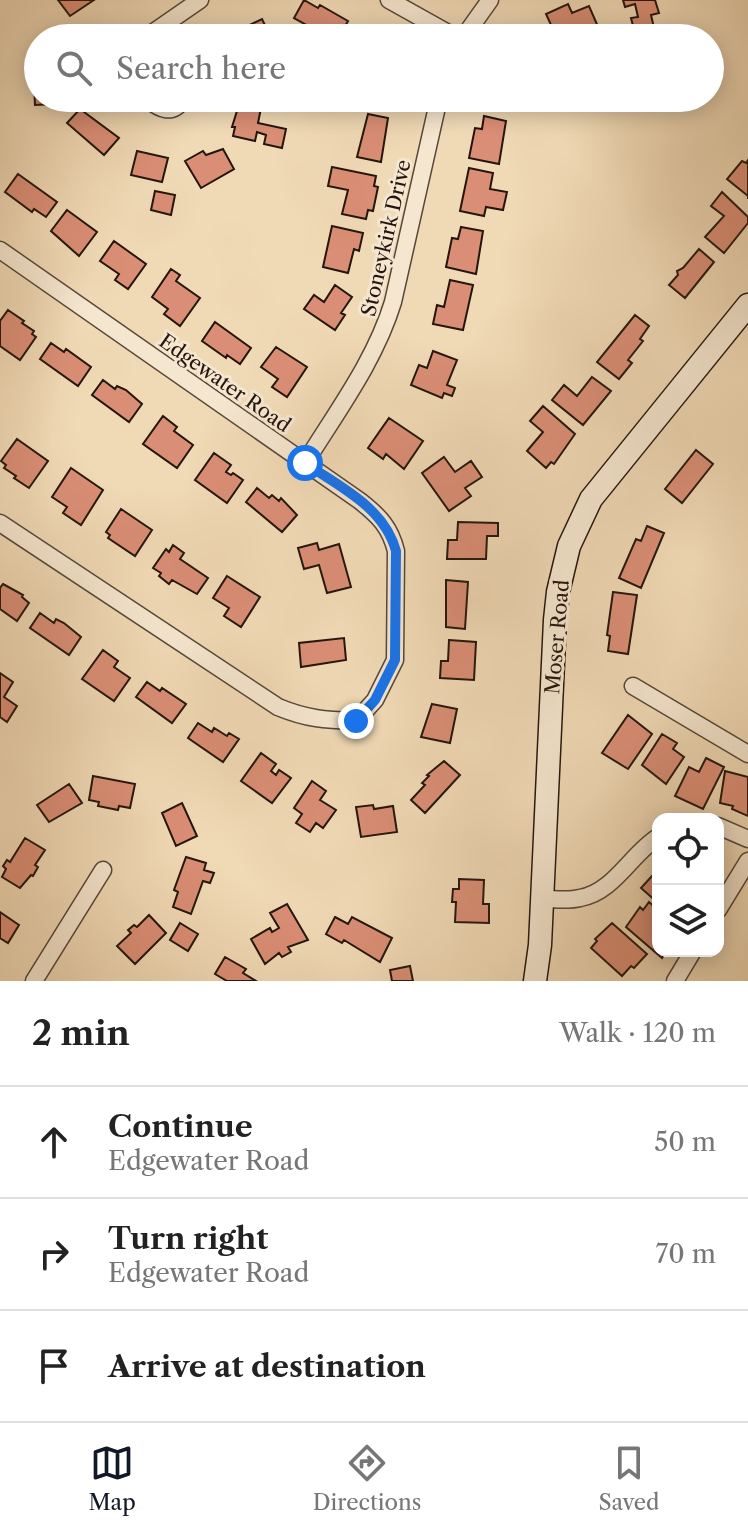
<!DOCTYPE html>
<html lang="en">
<head>
<meta charset="utf-8">
<style>
  :root { --surface:#fff; --page:#f6f6f6; --text:#222; --muted:#767676; --line:#e0e0e0; --accent:#111827 }
  body { margin:0; font-family:"Libre Caslon Text",serif; background:var(--page); color:var(--text) }
  .controls { position:absolute; right:24px; bottom:24px; display:grid; overflow:hidden; border-radius:16px; box-shadow:0 4px 20px #0003 }
  .controls button { width:72px; height:72px; display:grid; place-items:center; padding:0; border:0; border-bottom:2px solid var(--line); background:var(--surface); color:var(--text); font:40px sans-serif }
  .stop { position:absolute; width:24px; height:24px; margin:-18px; border:6px solid #1a73e8; border-radius:50%; background:#fff }
  .stop.end { background:#1a73e8; border-color:#fff; box-shadow:0 2px 8px #0008 }
  .list { margin:0; padding:0; list-style:none }
  h2 { display:flex; justify-content:space-between; align-items:center; height:104px; margin:0; padding:0 32px; font-size:34px }
  h2 small { font-size:26px; font-weight:400; color:var(--muted) }
  .list li { display:grid; grid-template-columns:52px 1fr auto; gap:24px; align-items:center; box-sizing:border-box; height:112px; padding:0 32px; border-top:2px solid var(--line) }
  .list b { display:block; font-size:30px; white-space:nowrap }
  .list p { margin:0; font-size:26px; white-space:nowrap; color:var(--muted) }
  .list em { font-size:26px; font-style:normal; color:var(--muted) }
  .icon { flex:none; width:44px; height:44px; fill:none; stroke:currentColor; stroke-width:2; stroke-linecap:round; stroke-linejoin:round }
  .map { position:relative; flex:none; width:748px; height:981px; overflow:hidden }
  .search { position:absolute; background:var(--surface); box-shadow:0 4px 20px #0003; left:24px; right:24px; top:24px; height:88px; display:flex; align-items:center; gap:20px; box-sizing:border-box; padding:0 28px; border-radius:44px; color:var(--muted); font-size:30px }
  .sheet { height:440px; background:var(--surface) }
  nav { display:flex; justify-content:space-around; align-items:center; box-sizing:border-box; height:112px; border-top:2px solid var(--line); background:var(--surface); font-size:22px; color:var(--muted) }
  nav a { display:grid; justify-items:center; gap:4px }
  nav .on { color:var(--accent) }
  .map>svg:first-child { display:block }
</style>
</head>
<body>
<div class="map">
<svg width="748" height="981" viewBox="0 0 748 981">
  <rect width="100%" height="100%" fill="#f0d9b5"/>
  <filter id="stains"><feTurbulence type="fractalNoise" baseFrequency=".0025" numOctaves="4"/><feColorMatrix values="0 0 0 0 .2 0 0 0 0 .09 0 0 0 0 .02 0 0 0 .5 -.17"/></filter>
  <radialGradient id="worn" r=".72"><stop offset=".6" stop-color="#630" stop-opacity="0"/><stop offset="1" stop-color="#630" stop-opacity=".3"/></radialGradient>
  <path fill="#da8e75" stroke="#24160e" stroke-width="2" d="M58 0H94L70 16Z
    M304 0 318 8 320 5 348 21 338 38H330L294 18Z
    M623 0H655L659 13 651 15 655 32 636 37 631 18 638 17 635 4 625 7Z
    M568 4 572 13 589 6 603 38H557L546 14Z
    M262 19 271 38H223Z
    M38 52V98H56V104L35 105 34 83H30L29 53Z
    M241 98H263L258 123 286 129 282 148 264 144 266 135 257 132 255 141 233 136 235 127H232Z
    M80 109 119 138 104 155 67 123Z
    M368 114 388 118 381 162 357 157Z
    M484 116 506 121 499 164 469 158 475 128 482 129Z
    M223 149 234 169 201 188 185 161 203 151 206 155Z
    M137 151 168 158 162 182 131 175Z
    M748 160V199V196L727 179 742 161 746 163Z
    M332 167 376 176 374 186 378 187 373 211 368 210 366 219 342 214 348 190 328 186Z
    M469 168 493 173 490 189 507 192 503 210 486 207 484 216 460 211Z
    M18 174 57 202 46 217 34 209 32 212 5 192Z
    M155 191 175 195 171 215 151 210Z
    M722 192 748 217V223L724 253 705 237 724 216 711 206Z
    M67 210 97 232 79 256 51 231Z
    M332 226 363 233 359 251 354 249 348 273 323 267Z
    M461 227 483 231 476 274 446 267 452 238 458 239Z
    M114 241 146 264 128 289 115 280 119 274 100 261Z
    M699 249 714 262 685 298 669 285 678 275 677 271 683 268Z
    M171 269 180 275 176 281 200 298 180 326 164 314 168 309 152 297Z
    M450 280 473 285 463 330 433 324 437 305 444 307Z
    M335 285 352 297 341 313 345 315 335 330 304 309 314 295 324 302Z
    M8 310 24 321 22 323 34 331 32 334 36 337 20 360 0 346V321Z
    M635 315 649 326 640 339 643 341 628 360 632 363 619 379 597 362Z
    M215 322 251 348 240 364 227 355 226 358 202 341Z
    M51 343 64 352 66 349 91 367 78 386 40 359Z
    M276 347 307 367 287 397 272 387 278 379 261 367Z
    M433 351 457 360 447 385 455 388 452 396 444 393 442 398 411 385 419 365 427 368Z
    M592 377 611 391 583 425 552 400 564 385 577 396Z
    M103 380 115 389 117 386 126 390 142 404 129 422 92 395Z
    M543 406 575 434 554 464 551 462 546 468 527 451 543 432 530 421Z
    M163 416 177 427 174 431 193 445 177 468 143 444Z
    M389 418 423 441 404 469 386 454 383 459 368 448Z
    M17 439 48 461 29 488 14 478 16 476 4 468 6 465 1 461Z
    M696 450 713 464 682 503 665 489Z
    M214 453 231 465 226 472 231 475 233 473 243 480 227 503 195 480Z
    M444 457 455 472 471 461 482 477 465 488 471 496 449 511 422 473Z
    M71 468 103 490 81 525 63 513 67 507 52 497Z
    M257 488 269 498 272 495 279 501 281 498 297 515 282 532 246 502Z
    M121 509 152 530 135 556 108 538 110 535 106 532Z
    M458 522 498 523V536H487L486 559H447L448 540H457Z
    M647 526 664 533 641 588 619 578 636 539 641 541Z
    M317 543 319 550 339 544 351 587 327 593 319 565 304 569 298 548Z
    M173 545 184 553 180 559 208 578 197 594 172 580 169 584 159 576 161 573 153 568 166 549 169 552Z
    M227 576 260 597 241 627 224 616 229 608 213 598Z
    M446 580 468 582 465 629 446 627Z
    M3 584 23 595 22 597 29 603 17 621 0 609V588Z
    M613 592 637 595 628 654 608 651 610 636 607 635Z
    M40 613 54 623 56 619 64 623 81 637 69 655 30 628Z
    M344 638 346 660 301 667 299 643Z
    M449 640 476 642 474 680 440 678 441 661H448Z
    M103 650 118 661 114 667 130 678 114 701 82 679Z
    M0 673 13 682 4 697 17 706 7 722 0 717Z
    M147 682 160 691 162 688 186 704 172 723 136 697Z
    M432 704 457 709 450 743 421 737Z
    M628 715 652 734 628 769 602 753Z
    M198 723 212 732 214 728 227 736 229 733 239 739 223 762 188 738Z
    M662 734 677 743 673 749 684 757 666 784 642 765Z
    M261 753 276 764 271 771 276 775 279 770 291 778 272 803 241 781Z
    M706 758 724 767 703 809 675 796 689 767 699 772Z
    M444 761 460 775 425 813 411 800 425 785 422 783 429 776 427 775Z
    M725 771 748 777V816L732 809 733 806 720 803Z
    M93 776 135 784 130 808 119 806 118 810 98 806 99 802 89 800Z
    M312 781 326 791 320 800 336 810 323 828 316 823 310 832 296 823 302 814 294 808Z
    M69 784 82 803 49 822 37 805Z
    M182 803 197 836 176 846 162 813Z
    M373 805 374 809 393 806 397 832 361 837 356 807Z
    M25 838 45 850 35 865 38 867 33 876 31 875 20 888 2 877 6 869 3 866 7 860 10 862Z
    M186 857 206 863 204 870 214 873 210 883 203 881 191 914 173 907 178 892 174 890Z
    M652 876 655 879 658 876V903L641 888Z
    M459 879 484 880 483 904H489V923L455 922 456 902H452L453 889H459Z
    M649 902 658 910V951H667L662 958 626 927 640 907 643 910Z
    M287 904 308 940 288 947 291 952 282 957 279 953 265 964 251 939 270 928 272 932 279 928 270 913Z
    M0 912 19 925 8 943 0 938Z
    M149 915 166 933 135 964 117 946 131 933 128 930 134 925 137 927Z
    M335 917 348 924 352 917 392 938 380 962 344 940 342 943 326 934Z
    M180 923 198 934 188 951 170 940Z
    M612 923 647 954 634 968 631 966 622 976 591 948 597 941 595 939Z
    M225 957 246 969 243 973 256 981H227L215 974Z
    M410 966 413 981H392L390 970Z"/>
  <g fill="none" stroke-linecap="round" stroke-linejoin="round">
    <defs>
      <path id="street" d="M389 0 457 38
        M145 38 200 0
        M463 38 490 0
        M146 98C160 110 173 116 184 98
        M0 250 360 501C379 516 390 527 396 551L395 660 375 700 356 721C325 720 307 719 278 707L0 523
        M305 463C337 411 375 361 393 302L439 98
        M633 686 748 754
        M718 826 748 839
        M543 899C555 899 569 901 580 898 614 892 631 854 658 837
        M718 910 748 861
        M34 981 103 870
        M675 981 693 951"/>
      <path id="secondary" d="M535 981 540 945 555 620 558 592 569 546 591 499 748 305"/>
    </defs>
    <use href="#street" stroke="#574738" stroke-width="19"/>
    <use href="#secondary" stroke="#24160e" stroke-width="25"/>
    <use href="#street" stroke="#f5e6cf" stroke-width="16"/>
    <use href="#secondary" stroke="#f5e6cf" stroke-width="22"/>
  </g>
  <g fill="none" stroke-linecap="round" stroke-linejoin="round">
    <path stroke="#1a73e8" stroke-width="10" d="M305 463C340 487 384 507 396 551L395 660 375 700 356 721"/>
  </g>
  <g text-anchor="middle" stroke-width="6" stroke-linejoin="round" paint-order="stroke">
    <g font-size="20" fill="#24160e" stroke="#f5e6cf">
      <text transform="translate(386 238) rotate(-77)" y="7">Stoneykirk Drive</text>
      <text transform="translate(225 383) rotate(35)" y="7">Edgewater Road</text>
      <text transform="translate(557 637) rotate(-85)" y="7">Moser Road</text>
    </g>
  </g>
  <rect width="100%" height="100%" filter="url(#stains)"/>
  <rect width="100%" height="100%" fill="url(#worn)"/>
</svg>
<div class="controls">
<button><svg class="icon" aria-label="locate" viewBox="0 0 24 24"><circle cx="12" cy="12" r="6"/><path d="M12 2v4M12 18v4M2 12h4M18 12h4"/></svg></button>
<button><svg class="icon" aria-label="layers" viewBox="0 0 24 24"><path d="M12 4l9 5-9 5-9-5zM3 14l9 5 9-5"/></svg></button>
</div>
<div class="stop" style="left:305px;top:463px"></div>
<div class="stop end" style="left:356px;top:721px"></div>
<div class="search"><svg class="icon" aria-label="search" viewBox="0 0 24 24"><circle cx="10" cy="10" r="6"/><path d="M15 15l6 6"/></svg>Search here</div>
</div>
<section class="sheet">
<h2>2 min<small>Walk · 120 m</small></h2>
<ul class="list">
<li><svg class="icon" aria-label="ahead" viewBox="0 0 24 24"><path d="M12 20V5M6 11l6-6 6 6"/></svg><div><b>Continue</b><p>Edgewater Road</p></div><em>50 m</em></li>
<li><svg class="icon" aria-label="right" viewBox="0 0 24 24"><path d="M7 20v-9h11M14 6l5 5-5 5"/></svg><div><b>Turn right</b><p>Edgewater Road</p></div><em>70 m</em></li>
<li><svg class="icon" aria-label="arrive" viewBox="0 0 24 24"><path d="M6 21V4h12l-3 4 3 4H6"/></svg><div><b>Arrive at destination</b></div></li>
</ul>
</section>
<nav>
<a class="on"><svg class="icon" aria-label="map" viewBox="0 0 24 24"><path d="M3 6l6-2 6 2 6-2v14l-6 2-6-2-6 2zM9 4v14M15 6v14"/></svg>Map</a>
<a><svg class="icon" aria-label="directions" viewBox="0 0 24 24"><path d="M12 3l9 9-9 9-9-9zM9 14v-3h6M13 9l2 2-2 2"/></svg>Directions</a>
<a><svg class="icon" aria-label="saved" viewBox="0 0 24 24"><path d="M7 4h10v16l-5-4-5 4z"/></svg>Saved</a>
</nav>
</body>
</html>
